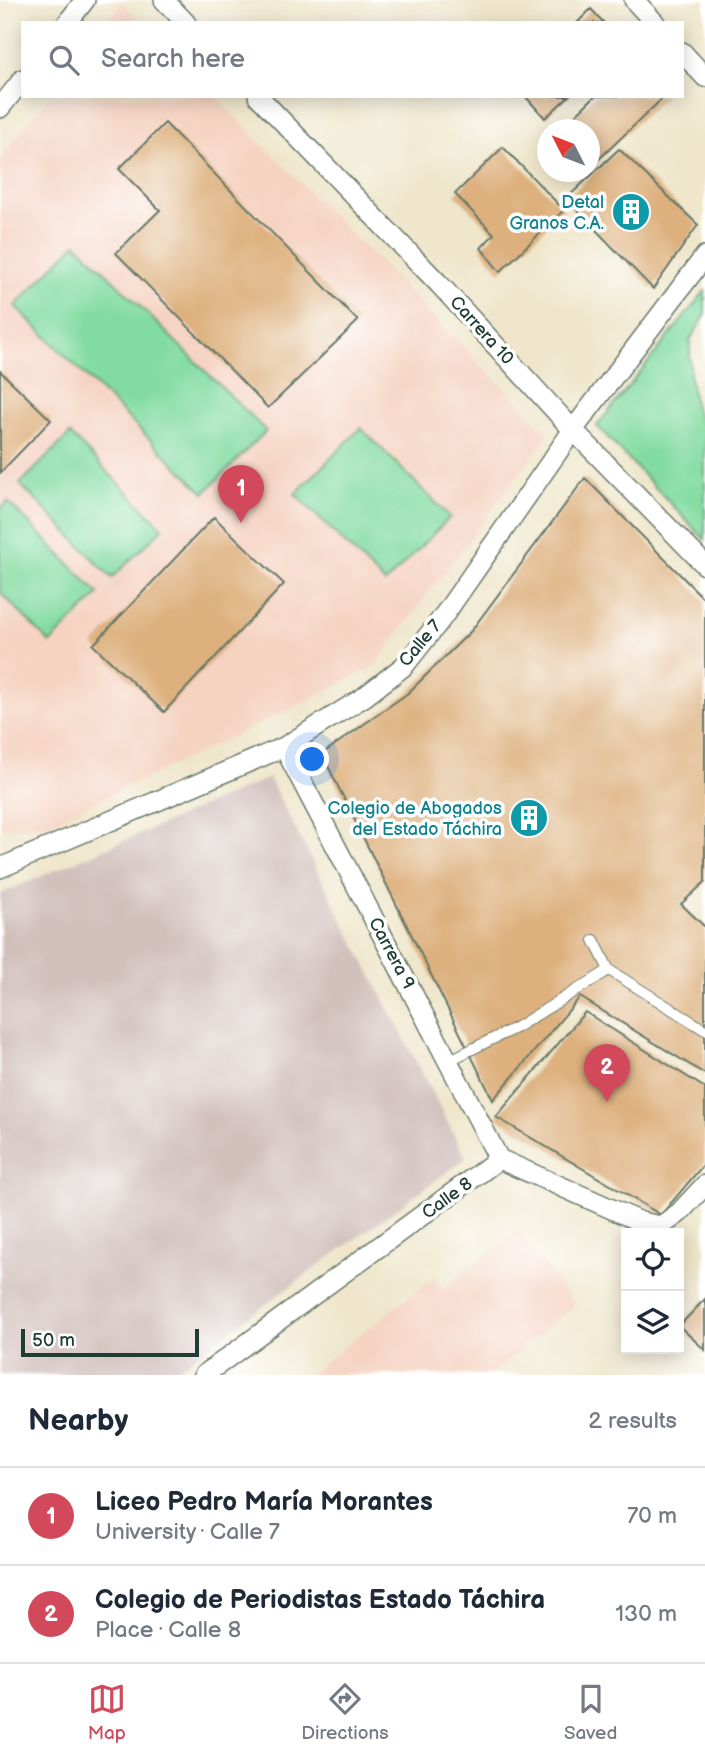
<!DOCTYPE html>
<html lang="en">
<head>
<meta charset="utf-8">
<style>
  :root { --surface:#fff; --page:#f2f2f3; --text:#1f2937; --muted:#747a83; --line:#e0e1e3; --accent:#d1495b }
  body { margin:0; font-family:"Balsamiq Sans",sans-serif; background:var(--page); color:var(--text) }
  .controls { position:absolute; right:21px; bottom:21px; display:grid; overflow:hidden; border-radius:0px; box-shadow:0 4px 18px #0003 }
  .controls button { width:63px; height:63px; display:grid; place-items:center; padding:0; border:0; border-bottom:2px solid var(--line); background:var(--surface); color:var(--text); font:35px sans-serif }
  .compass { position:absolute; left:537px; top:119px; width:63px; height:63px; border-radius:50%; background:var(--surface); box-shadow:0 4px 18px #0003; rotate:312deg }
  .scale { position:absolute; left:21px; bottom:18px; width:178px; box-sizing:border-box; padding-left:7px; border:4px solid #1f3d34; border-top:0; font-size:19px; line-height:24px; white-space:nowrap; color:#1f3d34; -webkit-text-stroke:5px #fff; paint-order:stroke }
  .you { position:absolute; left:313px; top:760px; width:24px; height:24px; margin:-18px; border:5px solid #fff; border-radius:50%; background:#1a73e8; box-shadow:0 0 0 10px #1a73e833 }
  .badge { display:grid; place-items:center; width:46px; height:46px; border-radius:50%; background:var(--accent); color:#fff; font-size:23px; font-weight:700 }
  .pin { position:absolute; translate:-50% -58px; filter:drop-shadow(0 2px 4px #0008) }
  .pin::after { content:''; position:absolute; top:37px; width:24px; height:21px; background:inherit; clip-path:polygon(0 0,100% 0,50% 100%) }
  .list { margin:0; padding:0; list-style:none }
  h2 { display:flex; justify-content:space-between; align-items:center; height:91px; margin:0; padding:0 28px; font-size:30px }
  h2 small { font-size:23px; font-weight:400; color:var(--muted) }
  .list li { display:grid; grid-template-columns:46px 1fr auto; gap:21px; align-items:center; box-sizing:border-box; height:98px; padding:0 28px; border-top:2px solid var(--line) }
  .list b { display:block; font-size:26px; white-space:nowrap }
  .list p { margin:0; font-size:23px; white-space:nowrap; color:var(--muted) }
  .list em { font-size:23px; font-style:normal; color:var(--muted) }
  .icon { flex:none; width:38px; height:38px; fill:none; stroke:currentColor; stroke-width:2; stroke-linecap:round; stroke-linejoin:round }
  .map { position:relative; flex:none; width:705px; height:1375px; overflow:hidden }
  .search { position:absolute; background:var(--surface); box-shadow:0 4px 18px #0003; left:21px; right:21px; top:21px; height:77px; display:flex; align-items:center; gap:18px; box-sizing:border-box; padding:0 24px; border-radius:0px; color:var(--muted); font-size:26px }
  .sheet { height:287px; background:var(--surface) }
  nav { display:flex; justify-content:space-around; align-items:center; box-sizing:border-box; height:98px; border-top:2px solid var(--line); background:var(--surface); font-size:19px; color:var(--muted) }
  nav a { display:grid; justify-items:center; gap:4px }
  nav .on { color:var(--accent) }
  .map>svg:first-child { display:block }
</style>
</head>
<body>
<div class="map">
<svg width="705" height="1375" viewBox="0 0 705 1375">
  <rect width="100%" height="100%" fill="#fff"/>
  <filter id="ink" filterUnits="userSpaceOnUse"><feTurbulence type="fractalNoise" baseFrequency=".0143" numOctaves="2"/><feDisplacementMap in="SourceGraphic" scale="14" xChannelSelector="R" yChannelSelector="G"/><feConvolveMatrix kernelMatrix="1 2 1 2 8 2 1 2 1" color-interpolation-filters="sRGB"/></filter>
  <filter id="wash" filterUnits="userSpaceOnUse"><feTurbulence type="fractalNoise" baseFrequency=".00686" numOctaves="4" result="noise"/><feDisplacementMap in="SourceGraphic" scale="28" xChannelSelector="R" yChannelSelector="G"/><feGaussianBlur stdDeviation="1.57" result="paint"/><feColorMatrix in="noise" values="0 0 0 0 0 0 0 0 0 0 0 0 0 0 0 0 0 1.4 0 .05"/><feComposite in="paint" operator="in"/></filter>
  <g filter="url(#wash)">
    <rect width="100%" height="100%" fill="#efe6cb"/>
    <path fill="#f5d3c1" d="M122 2 143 23H106Z
      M49 96H215L549 434 373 667 297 706 47 825 0 828V159Z
      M518 1231 575 1305 490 1375H308L434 1277 444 1289Z"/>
    <path fill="#d1c0bc" d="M269 778 466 1158 169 1375H0V894Z"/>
    <path fill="#82dba0" stroke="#508c6a" stroke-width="2" d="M76 243 266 431 204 493 15 306Z
      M705 291V316L690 340V377L695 409 705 428V540L597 426Z
      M361 428 450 517 385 583 295 494Z
      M70 434 163 528 112 578 20 484Z
      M8 502 99 594 50 643 0 592V510Z"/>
    <g id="blocks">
      <path fill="#ddb07d" d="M591 9 604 23H577Z
        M525 96H569L545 118Z
        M595 96H665L598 160 590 151V130H569L565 125Z
        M165 123 358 321 268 408 116 253 160 210 119 169Z
        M503 147 564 210 500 272 481 248 494 234 455 194Z
        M619 149 698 225 653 289 566 199Z
        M0 371 51 420 0 473Z
        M585 478 705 600V882L681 904 705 927V1074L580 997 493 1100 322 754 408 693 471 631Z
        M214 517 284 584 164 712 93 645Z
        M585 1012 705 1088V1163L661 1215 496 1117Z
        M705 1299V1350L679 1326Z"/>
    </g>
  </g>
  <g filter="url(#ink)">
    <use href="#blocks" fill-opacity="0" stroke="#687869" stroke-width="2"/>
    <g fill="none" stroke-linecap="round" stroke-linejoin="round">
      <defs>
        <path id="service" d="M594 940 609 970 705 1030
          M448 1061 517 1027 609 970"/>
        <path id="minor" d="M164 0 186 23
          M634 0 655 23
          M67 23 85 0
          M682 52 705 77
          M258 96 440 285 573 430 705 565
          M0 108 23 79
          M284 747 499 1159
          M0 868 284 747 364 697 404 666 442 618 573 430 705 256
          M499 1159 641 1222 661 1226 679 1213 705 1185
          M204 1375 499 1159"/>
      </defs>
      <use href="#service" stroke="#687869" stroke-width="12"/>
      <use href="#minor" stroke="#687869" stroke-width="22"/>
      <use href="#service" stroke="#fff" stroke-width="10"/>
      <use href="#minor" stroke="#fff" stroke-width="19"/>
    </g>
  </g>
  <defs>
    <symbol id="building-disc" viewBox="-11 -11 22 22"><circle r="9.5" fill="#0f9aa8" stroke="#fff"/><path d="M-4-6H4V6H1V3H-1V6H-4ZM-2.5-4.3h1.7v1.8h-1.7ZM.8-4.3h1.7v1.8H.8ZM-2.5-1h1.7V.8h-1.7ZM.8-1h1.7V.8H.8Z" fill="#fff"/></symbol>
  </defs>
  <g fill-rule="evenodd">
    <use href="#building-disc" x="609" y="190" width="44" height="44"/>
    <use href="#building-disc" x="507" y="796" width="44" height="44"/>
  </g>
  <g text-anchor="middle" stroke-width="7" stroke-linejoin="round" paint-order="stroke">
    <g font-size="18" fill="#0d838f" stroke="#fff" text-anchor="end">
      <text x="604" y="208">Detal<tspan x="604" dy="21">Granos C.A.</tspan></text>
      <text x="502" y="814">Colegio de Abogados<tspan x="502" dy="21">del Estado Táchira</tspan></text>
    </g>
    <g font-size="18" fill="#1f3d34" stroke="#fff">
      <text transform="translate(482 330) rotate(48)" y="6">Carrera 10</text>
      <text transform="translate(420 643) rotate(-50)" y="6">Calle 7</text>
      <text transform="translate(392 953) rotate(62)" y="6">Carrera 9</text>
      <text transform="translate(447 1198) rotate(-36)" y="6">Calle 8</text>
    </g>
  </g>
</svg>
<div class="controls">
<button><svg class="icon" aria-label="locate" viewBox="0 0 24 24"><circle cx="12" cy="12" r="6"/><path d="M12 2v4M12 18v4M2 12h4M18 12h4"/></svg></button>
<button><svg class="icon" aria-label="layers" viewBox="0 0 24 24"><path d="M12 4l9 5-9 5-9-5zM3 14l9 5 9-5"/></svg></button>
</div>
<svg class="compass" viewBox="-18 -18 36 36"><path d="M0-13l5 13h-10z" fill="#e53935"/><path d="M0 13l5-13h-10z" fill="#747a83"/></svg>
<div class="scale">50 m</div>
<div class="you"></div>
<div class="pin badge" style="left:241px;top:523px">1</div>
<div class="pin badge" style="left:607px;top:1102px">2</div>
<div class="search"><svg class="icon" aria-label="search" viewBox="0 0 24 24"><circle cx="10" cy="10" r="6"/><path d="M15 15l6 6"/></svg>Search here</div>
</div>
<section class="sheet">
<h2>Nearby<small>2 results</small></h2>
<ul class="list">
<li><span class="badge">1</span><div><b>Liceo Pedro María Morantes</b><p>University · Calle 7</p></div><em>70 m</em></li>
<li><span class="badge">2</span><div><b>Colegio de Periodistas Estado Táchira</b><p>Place · Calle 8</p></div><em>130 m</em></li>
</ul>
</section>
<nav>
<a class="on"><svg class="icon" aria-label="map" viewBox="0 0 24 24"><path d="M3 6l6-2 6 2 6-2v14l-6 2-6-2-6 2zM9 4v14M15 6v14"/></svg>Map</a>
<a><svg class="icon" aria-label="directions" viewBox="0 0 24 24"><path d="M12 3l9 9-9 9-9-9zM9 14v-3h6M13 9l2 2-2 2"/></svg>Directions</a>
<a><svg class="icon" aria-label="saved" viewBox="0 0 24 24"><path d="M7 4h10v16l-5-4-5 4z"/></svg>Saved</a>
</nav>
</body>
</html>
